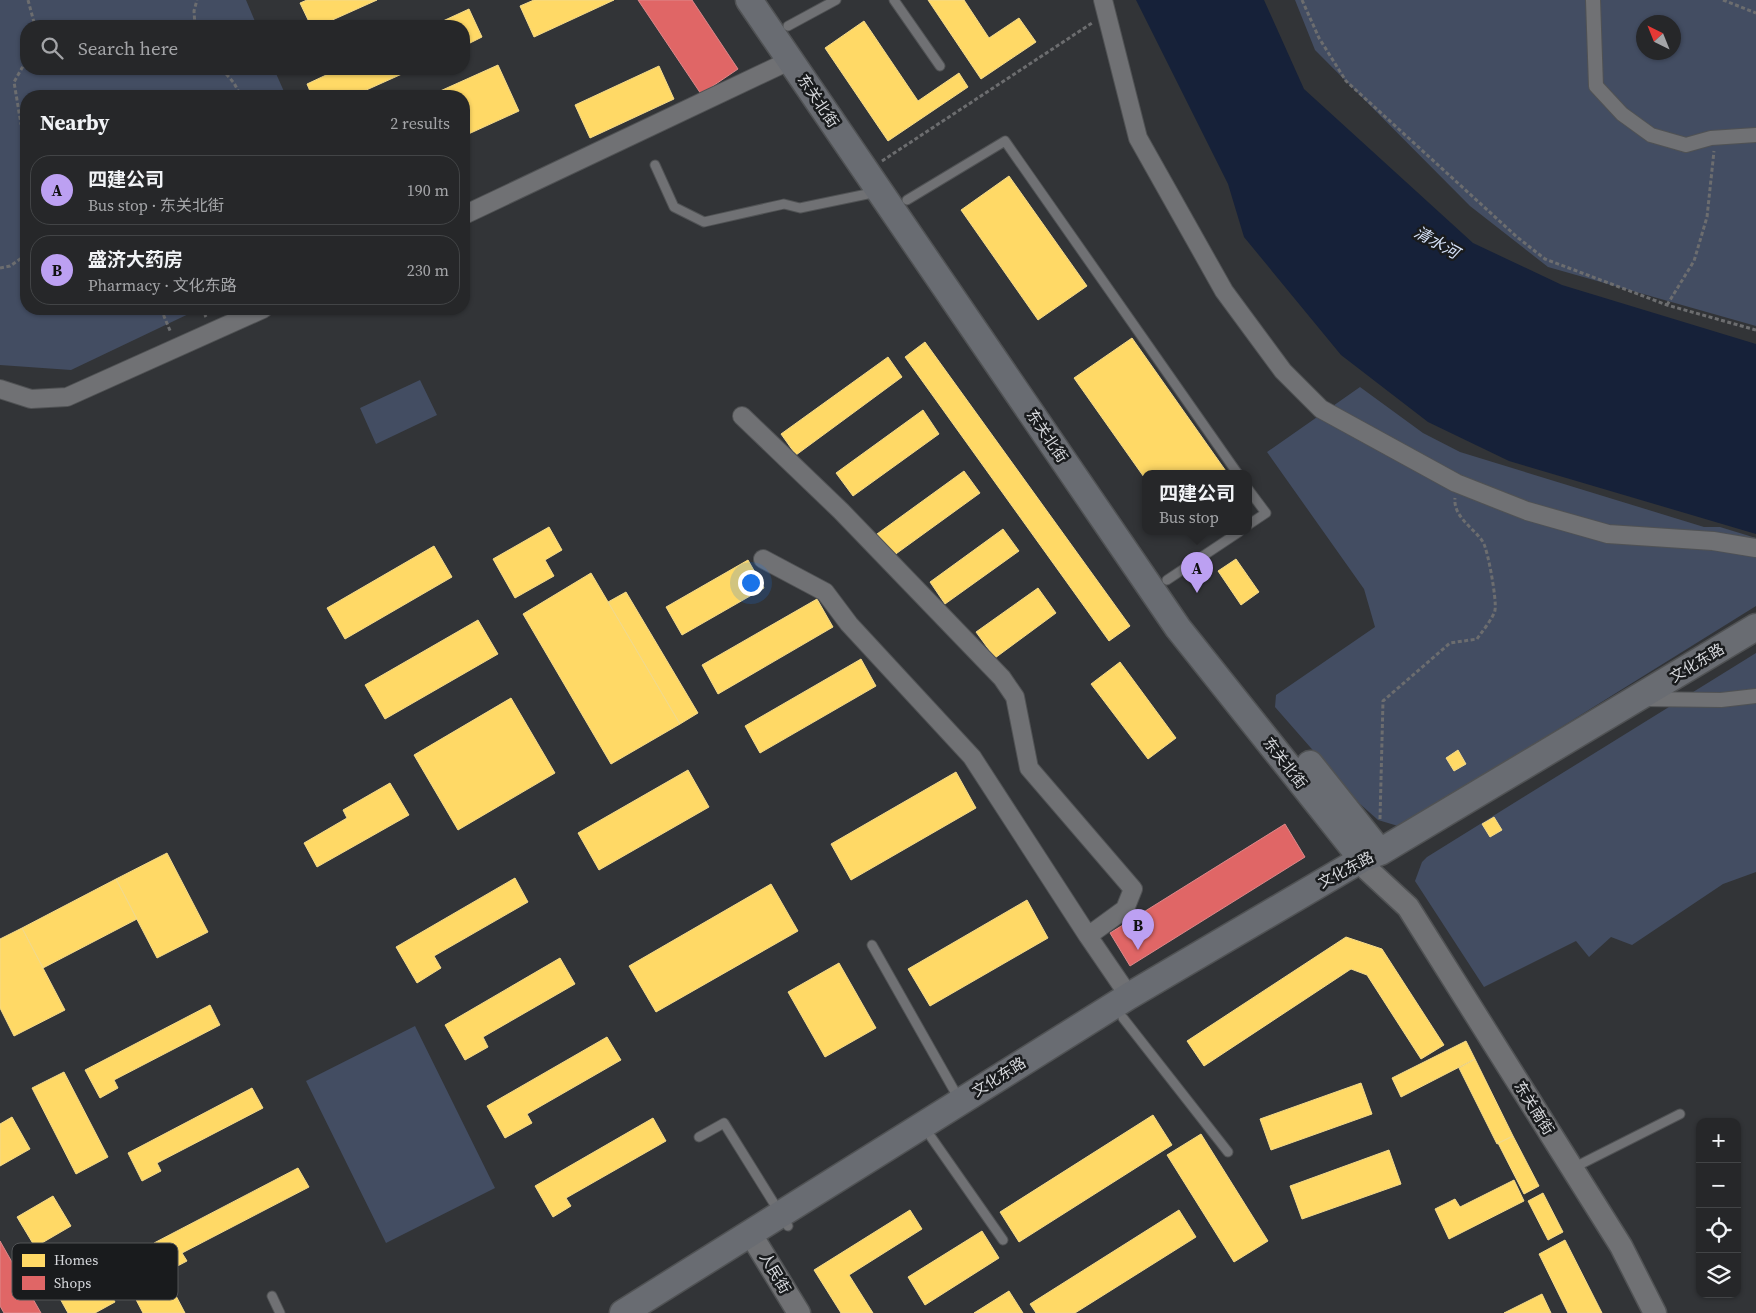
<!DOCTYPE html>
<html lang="en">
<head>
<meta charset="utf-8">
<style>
  :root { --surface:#262729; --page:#2e2f31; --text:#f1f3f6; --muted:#a4a5a8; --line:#424446; --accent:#bca0f2 }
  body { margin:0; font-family:"Source Serif 4","Noto Sans SC",serif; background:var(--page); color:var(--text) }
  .controls { position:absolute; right:15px; bottom:15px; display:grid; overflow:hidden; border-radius:10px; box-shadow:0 1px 4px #0004 }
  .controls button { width:45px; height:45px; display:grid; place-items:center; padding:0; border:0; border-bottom:1px solid var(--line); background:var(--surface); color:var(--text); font:25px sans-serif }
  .compass { position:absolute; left:1636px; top:15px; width:45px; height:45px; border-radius:50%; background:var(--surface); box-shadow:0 1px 4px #0004; rotate:317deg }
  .you { position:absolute; left:750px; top:582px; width:18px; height:18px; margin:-12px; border:4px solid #fff; border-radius:50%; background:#1a73e8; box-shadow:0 0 0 8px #1a73e833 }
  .badge { display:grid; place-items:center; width:32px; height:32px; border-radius:50%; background:var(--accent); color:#111; font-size:16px; font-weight:700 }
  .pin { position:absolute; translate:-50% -41px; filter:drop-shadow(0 1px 2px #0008) }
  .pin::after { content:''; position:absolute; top:26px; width:18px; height:15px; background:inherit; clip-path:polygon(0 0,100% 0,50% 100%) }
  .popup { position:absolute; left:1142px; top:470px; width:110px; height:65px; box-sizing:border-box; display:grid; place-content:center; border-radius:10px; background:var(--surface); filter:drop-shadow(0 1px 4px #0005); font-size:16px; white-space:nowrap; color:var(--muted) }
  .popup b { font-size:19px; color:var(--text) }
  .popup::after { content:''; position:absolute; left:50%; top:100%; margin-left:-10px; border:10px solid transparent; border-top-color:var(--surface) }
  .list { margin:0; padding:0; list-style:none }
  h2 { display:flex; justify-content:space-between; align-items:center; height:65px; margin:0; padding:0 20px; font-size:21px }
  h2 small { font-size:16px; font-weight:400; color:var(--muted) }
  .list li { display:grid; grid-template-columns:32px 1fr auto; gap:15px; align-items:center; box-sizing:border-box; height:70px; margin:0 10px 10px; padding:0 10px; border:1px solid var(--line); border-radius:20px }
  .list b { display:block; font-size:19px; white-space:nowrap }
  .list p { margin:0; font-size:16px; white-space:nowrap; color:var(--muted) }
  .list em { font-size:16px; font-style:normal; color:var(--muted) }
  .icon { flex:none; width:28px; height:28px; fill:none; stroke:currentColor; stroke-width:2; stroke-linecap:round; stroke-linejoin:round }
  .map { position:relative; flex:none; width:1756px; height:1313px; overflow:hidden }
  .search { position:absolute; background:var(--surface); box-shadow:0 1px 4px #0004; left:20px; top:20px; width:450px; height:55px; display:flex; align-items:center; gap:12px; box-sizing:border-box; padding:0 18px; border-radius:20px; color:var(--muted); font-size:19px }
  .panel { position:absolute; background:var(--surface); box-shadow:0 1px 4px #0004; left:20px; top:90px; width:450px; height:225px; border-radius:20px }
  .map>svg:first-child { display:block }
</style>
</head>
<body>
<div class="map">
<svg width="1756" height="1313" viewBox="0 0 1756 1313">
  <rect width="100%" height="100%" fill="#323437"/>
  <path fill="#434d62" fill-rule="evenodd" d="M0 0H246L257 26H26V69H274L286 96H26V309H199L71 370 0 365Z
    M1295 0H1756V326L1548 267 1470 206 1315 50ZM1644 22H1674V52H1644Z
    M420 380 437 415 376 444 360 408Z
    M1360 387 1423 433 1460 452 1704 527H1720L1756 538V606L1418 816 1398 826 1378 820 1360 804 1275 707 1276 695 1375 627 1364 589 1267 452Z
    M1756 653V872L1723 884 1632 945 1611 937 1589 957 1576 941 1484 987 1415 881 1422 862 1427 857Z
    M415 1026 495 1188 386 1243 306 1081Z"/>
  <path fill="#162139" d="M1136 0H1264L1304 89 1473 243 1562 285 1756 344V534L1509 461 1428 422 1341 355 1244 237 1228 184Z"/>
  <path fill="#ffd966" stroke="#f3d98a" d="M307 0H377L319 26H311L300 3Z
    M534 0H614L534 37 520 6Z
    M928 0H964L989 38 1019 18 1036 42 981 79Z
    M469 9 482 37 464 46V26H432Z
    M864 21 918 101 959 73 968 87 888 141 825 48Z
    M498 65 519 111 464 136V96H429Z
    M659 66 674 99 590 138 575 105Z
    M339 69H413L353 96H312L307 84Z
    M1009 176 1087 286 1038 320 961 210Z
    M1132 338 1228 474H1146V480L1074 378Z
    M925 342 1130 626 1109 641 905 357Z
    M888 357 902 377 796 455 781 434Z
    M923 410 939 434 853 496 836 473Z
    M964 471 980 493 893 556 877 534Z
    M549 527 562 550 545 560 554 576 515 598 493 559Z
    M1003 529 1019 551 945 604 930 582Z
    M434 546 452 577 345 639 327 608Z
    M1236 559 1259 592 1241 605 1218 571Z
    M748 560 764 588 682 635 666 607Z
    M591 573 680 724 611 764 523 614Z
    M1038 588 1056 613 995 658 976 632Z
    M626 592 698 713 680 724 608 602Z
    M817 599 833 627 718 694 702 665Z
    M478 620 498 654 385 719 365 685Z
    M861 659 876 686 760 753 745 726Z
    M1120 662 1176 738 1148 759 1091 684Z
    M511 698 555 773 458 830 414 755Z
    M1458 750 1466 764 1454 771 1446 758Z
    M688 770 709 807 599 870 578 833Z
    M956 772 976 808 851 880 831 844Z
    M390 783 409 815 317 867 304 843 347 818 343 810Z
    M1494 817 1502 830 1490 837 1482 824Z
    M167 853 208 932 157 958 116 879Z
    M515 878 528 902 434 956 441 968 417 983 396 947Z
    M116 879 137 919 43 968 22 928Z
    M771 884 798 931 656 1012 629 966Z
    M1027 900 1048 938 930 1006 908 969Z
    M22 928 65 1010 14 1036 0 1008V939Z
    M1346 937 1382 949 1444 1045 1421 1059 1367 975 1351 969 1204 1066 1187 1041Z
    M560 958 575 984 483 1037 488 1047 465 1060 445 1025Z
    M839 963 876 1028 825 1057 788 992Z
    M210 1005 220 1025 114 1080 118 1088 100 1098 85 1070Z
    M607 1037 621 1060 527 1114 532 1123 505 1138 487 1106Z
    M1466 1041 1475 1059 1401 1097 1392 1078Z
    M1475 1059 1513 1136 1497 1144 1459 1068Z
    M64 1072 108 1157 76 1174 32 1088Z
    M1361 1083 1372 1114 1271 1150 1260 1119Z
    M252 1088 263 1108 157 1163 161 1171 142 1181 128 1153Z
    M1153 1115 1172 1145 1019 1242 1000 1212Z
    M12 1117 30 1149 0 1166V1124Z
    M653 1118 666 1141 566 1198 571 1206 553 1217 535 1186Z
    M1201 1134 1268 1241 1234 1262 1167 1155Z
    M1513 1136 1539 1186 1524 1194 1498 1143Z
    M1389 1150 1401 1184 1302 1219 1290 1186Z
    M298 1168 309 1187 182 1253 187 1261 168 1271 154 1243Z
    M1514 1180 1524 1201 1449 1239 1435 1209 1455 1199 1460 1207Z
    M1543 1193 1563 1232 1548 1240 1528 1201Z
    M53 1196 71 1226 35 1247 17 1217Z
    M910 1210 922 1229 849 1275 873 1313H841L814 1270Z
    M1179 1210 1196 1237 1075 1313H1036L1030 1304Z
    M982 1231 999 1258 925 1305 908 1277Z
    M1565 1240 1602 1313H1568L1539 1254Z
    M98 1272 115 1302 95 1313H68L58 1295Z
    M164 1273 185 1313H143L131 1290Z
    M1009 1291 1023 1313H974Z
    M1542 1294 1551 1313H1504Z"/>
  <path fill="#e06666" stroke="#dd888a" d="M638 0H692L738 69 701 94Z
    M1285 824 1305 857 1130 966 1110 933Z
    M0 1241 41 1313H4L0 1306Z"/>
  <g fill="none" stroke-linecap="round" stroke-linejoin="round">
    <defs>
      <path id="service" d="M894 0 940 66
        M788 26 836 0
        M655 165 674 207 704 222 784 204 800 208 877 192
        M907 200 1005 141 1238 474
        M1248 489 1266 513 1248 525
        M1167 580 1239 532
        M872 945 959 1099
        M1123 1018 1228 1152
        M699 1137 724 1123 788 1226
        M931 1137 1003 1240
        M1573 1168 1680 1114
        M272 1296 280 1313"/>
      <path id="pedestrian" d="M1593 0 1596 86 1622 114 1651 135 1686 145 1711 138 1756 135
        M1642 699 1721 700 1756 696"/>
      <path id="minor" d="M1103 0 1138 138 1224 291 1283 371 1321 409 1456 483 1527 511 1608 534 1713 541 1756 548
        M464 215 791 60
        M0 389 31 399 67 397 263 309
        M742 416 841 511 1002 678 1015 697 1029 768 1133 889 1125 909 1088 936
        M763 559 825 592 849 624 972 757 1088 936 1129 996"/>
      <path id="tertiary" d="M1362 859 1368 870 1408 907 1621 1246 1655 1313
        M750 1233 799 1313"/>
      <path id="secondary" d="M749 0 1178 628 1362 859
        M1310 764 1380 852
        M623 1313 1129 996 1362 859 1380 852 1756 627"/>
    </defs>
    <use href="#service" stroke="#505254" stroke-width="11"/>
    <use href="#pedestrian" stroke="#505254" stroke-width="16"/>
    <use href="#minor" stroke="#505254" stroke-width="20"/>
    <use href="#tertiary" stroke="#505254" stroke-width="25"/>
    <use href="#secondary" stroke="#505254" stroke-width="29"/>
    <path stroke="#6c6d6f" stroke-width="3" stroke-dasharray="4 2.5" stroke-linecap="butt" d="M28 0 35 26
      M1302 0 1319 38 1346 81 1517 237 1545 259 1667 305 1756 330
      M1723 0 1756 13
      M195 26 194 11 197 0
      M26 61 14 82 21 124 26 134
      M222 69 234 83 241 96
      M882 161 1092 23
      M0 268 10 266 26 255
      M1667 305 1694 261 1707 217 1714 151
      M161 309 171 333
      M202 309 206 317
      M1380 819 1383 701 1450 643 1477 639C1481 633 1494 617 1495 610 1497 601 1488 550 1483 542 1474 528 1453 517 1455 498"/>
    <use href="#service" stroke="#707174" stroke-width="9"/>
    <use href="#pedestrian" stroke="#707174" stroke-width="14"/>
    <use href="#minor" stroke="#707174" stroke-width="18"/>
    <use href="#tertiary" stroke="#707174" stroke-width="22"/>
    <use href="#secondary" stroke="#696c72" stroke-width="26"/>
  </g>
  <g text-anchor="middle" stroke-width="5" stroke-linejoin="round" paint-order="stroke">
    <g font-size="15" fill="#d7d9dd" stroke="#191b1d">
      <text transform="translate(818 101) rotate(56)" y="5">东关北街</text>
      <text transform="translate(1047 436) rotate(56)" y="5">东关北街</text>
      <text transform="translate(1697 663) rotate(-31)" y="5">文化东路</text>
      <text transform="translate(1285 763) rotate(52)" y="5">东关北街</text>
      <text transform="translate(1346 870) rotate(-28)" y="5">文化东路</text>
      <text transform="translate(999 1077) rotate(-32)" y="5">文化东路</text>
      <text transform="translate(1534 1108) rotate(58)" y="5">东关南街</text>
      <text transform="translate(775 1273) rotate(59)" y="5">人民街</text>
    </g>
    <g font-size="16" font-style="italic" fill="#d7e3f9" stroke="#191b1d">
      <text transform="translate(1437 242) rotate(29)" y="6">清水河</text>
    </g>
  </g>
  <rect x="12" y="1243" width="166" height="57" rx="8" fill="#191b1d" stroke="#525457" stroke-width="1"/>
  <rect x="22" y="1254" width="23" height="13" fill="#ffd966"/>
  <rect x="22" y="1276" width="23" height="14" fill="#e06666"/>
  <g font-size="14" fill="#d7d9dd">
    <text x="54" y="1265">Homes</text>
    <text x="54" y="1288">Shops</text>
  </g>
</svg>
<div class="controls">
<button>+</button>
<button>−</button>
<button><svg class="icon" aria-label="locate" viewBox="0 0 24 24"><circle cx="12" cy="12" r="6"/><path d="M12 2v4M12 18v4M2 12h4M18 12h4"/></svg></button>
<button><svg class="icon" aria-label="layers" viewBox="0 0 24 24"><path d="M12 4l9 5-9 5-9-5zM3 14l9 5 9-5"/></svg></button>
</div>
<svg class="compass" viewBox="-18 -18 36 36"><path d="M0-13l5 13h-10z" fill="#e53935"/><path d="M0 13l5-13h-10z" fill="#a4a5a8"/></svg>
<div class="you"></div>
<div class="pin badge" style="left:1197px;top:593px">A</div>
<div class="popup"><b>四建公司</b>Bus stop</div>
<div class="pin badge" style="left:1138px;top:950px">B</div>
<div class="search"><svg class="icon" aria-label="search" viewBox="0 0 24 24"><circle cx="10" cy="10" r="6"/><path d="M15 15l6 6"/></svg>Search here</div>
<section class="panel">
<h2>Nearby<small>2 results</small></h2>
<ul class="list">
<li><span class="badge">A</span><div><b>四建公司</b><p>Bus stop · 东关北街</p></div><em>190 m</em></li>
<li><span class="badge">B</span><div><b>盛济大药房</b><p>Pharmacy · 文化东路</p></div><em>230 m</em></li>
</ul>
</section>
</div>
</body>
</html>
